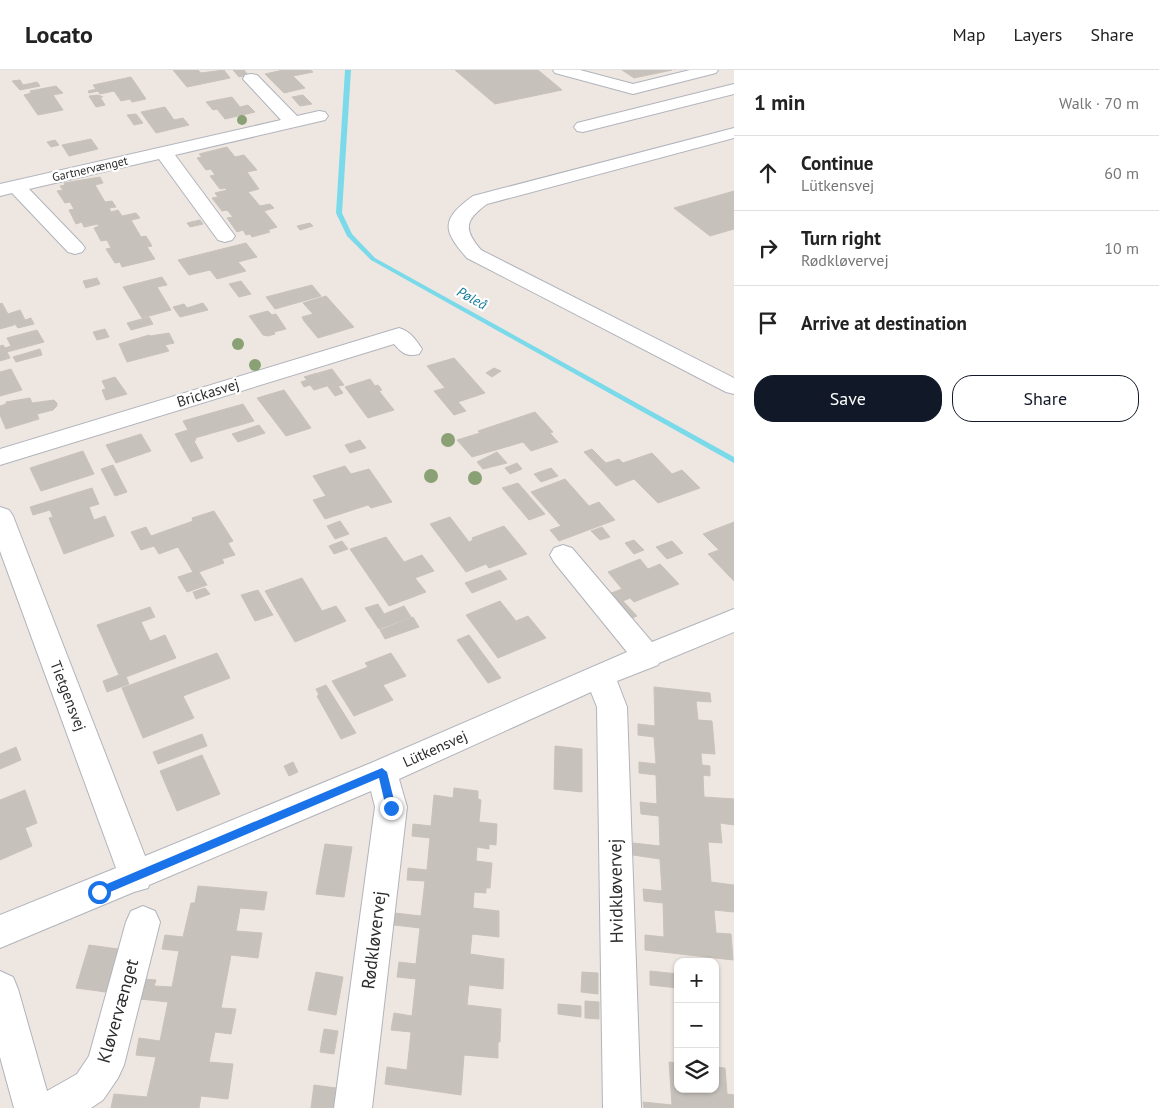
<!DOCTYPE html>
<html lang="en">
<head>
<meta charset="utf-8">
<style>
  :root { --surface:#fff; --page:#f6f6f6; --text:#222; --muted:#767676; --line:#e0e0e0; --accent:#111827 }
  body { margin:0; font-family:"PT Sans",sans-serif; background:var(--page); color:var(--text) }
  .controls { position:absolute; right:15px; bottom:15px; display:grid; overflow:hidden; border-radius:10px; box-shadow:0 1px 4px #0004 }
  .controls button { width:45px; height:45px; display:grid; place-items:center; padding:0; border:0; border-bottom:1px solid var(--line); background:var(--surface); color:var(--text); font:25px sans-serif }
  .stop { position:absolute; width:15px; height:15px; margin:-11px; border:4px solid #1a73e8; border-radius:50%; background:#fff }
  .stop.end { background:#1a73e8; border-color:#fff; box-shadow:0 1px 5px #0008 }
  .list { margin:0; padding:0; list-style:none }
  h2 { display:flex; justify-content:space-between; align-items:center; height:65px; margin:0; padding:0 20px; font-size:21px }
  h2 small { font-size:16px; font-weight:400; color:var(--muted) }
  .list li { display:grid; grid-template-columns:32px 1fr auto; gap:15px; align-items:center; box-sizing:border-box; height:75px; padding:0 20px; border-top:1px solid var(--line) }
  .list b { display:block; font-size:19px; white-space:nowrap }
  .list p { margin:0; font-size:16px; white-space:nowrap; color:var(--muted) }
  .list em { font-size:16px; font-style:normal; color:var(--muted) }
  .actions { display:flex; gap:10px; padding:15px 20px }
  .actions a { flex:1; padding:11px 0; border:1px solid var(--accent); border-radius:20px; text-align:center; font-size:18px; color:var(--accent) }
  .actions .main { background:var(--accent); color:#fff }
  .icon { flex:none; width:28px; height:28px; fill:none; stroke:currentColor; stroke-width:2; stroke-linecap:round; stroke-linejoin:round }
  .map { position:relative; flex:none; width:734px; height:1038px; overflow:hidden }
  header { display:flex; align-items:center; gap:30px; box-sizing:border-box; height:70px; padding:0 25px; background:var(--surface); border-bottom:1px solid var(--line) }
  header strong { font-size:24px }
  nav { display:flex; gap:28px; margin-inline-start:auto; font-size:18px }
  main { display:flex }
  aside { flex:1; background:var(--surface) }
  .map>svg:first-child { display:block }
</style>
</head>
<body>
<header>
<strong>Locato</strong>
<nav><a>Map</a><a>Layers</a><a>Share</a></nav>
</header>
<main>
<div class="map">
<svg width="734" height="1038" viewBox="0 0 734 1038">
  <rect width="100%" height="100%" fill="#eee6e1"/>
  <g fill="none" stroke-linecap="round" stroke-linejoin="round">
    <path fill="#7adae9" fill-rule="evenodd" d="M345 0H351L342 143 352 164 375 188 734 387V393L371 190 347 166 336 143Z"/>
  </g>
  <path fill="#c7c1bc" stroke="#c9c2ba" d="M173 0H198L201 3 224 0 230 8 187 17Z
    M233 0H244L248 5 239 7Z
    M283 0H310L313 2 293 6 305 18 284 23 265 4Z
    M455 0H538L562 20 495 34Z
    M622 0H672L634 8Z
    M131 7 146 29 132 32 130 29 121 31 114 21 100 24 98 21 89 23 88 21 96 19 93 15Z
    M20 10 23 15 37 12 40 16 20 20 12 11Z
    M56 16 63 23 53 25 63 40 38 45 24 25 31 23 30 21Z
    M98 25 103 27H100L105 35 96 37 89 26Z
    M303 25 312 34 300 36 292 27Z
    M232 27 240 37 248 35 255 42 225 49 217 39 213 40 206 32Z
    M165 37 174 50 183 48 189 55 156 63 141 42Z
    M136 44 143 53 134 55 127 45Z
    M91 69 98 79 69 86 62 75Z
    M55 70 59 75 51 77 47 72Z
    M227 77 235 87 244 85 257 100 247 102 259 119 248 122 260 136 270 134 274 138 264 141 277 157 268 160 270 162 252 167 250 164 246 165 243 160 237 162 227 148 233 147 227 140 222 141 212 128 218 127 215 123 227 120 225 118 220 119 210 106 215 105 211 99 206 100 197 88 202 87 199 84Z
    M100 107 103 113 95 115 105 132 112 131 116 137 109 138 111 142 118 140 122 146 136 143 140 148 131 150 141 167 146 166 152 176 147 177 155 189 122 197 120 192 115 193 106 179 111 178 107 170 101 171 94 158 99 156 98 154 84 157 82 152 76 154 69 140 74 139 70 132 65 133 57 121 63 120 60 116 65 115 64 113Z
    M734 121V159L710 166 674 138Z
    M200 150 203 154 190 157 187 153Z
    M310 153 313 156 300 160 297 156Z
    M246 173 257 187 238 192 246 201 217 209 210 200 189 205 178 190Z
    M162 207 167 215 157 217 171 240 142 248 123 217Z
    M97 208 100 214 86 218 83 211Z
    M241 211 251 224 239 227 229 214Z
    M312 215 321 226 275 239 266 227Z
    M326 226 354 257 318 268 304 251 302 247 313 244 303 233Z
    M2 233 8 244 20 240 25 250 31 248 34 254 18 258 14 253V255L0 259V234Z
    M203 233 208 240 180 247 173 237 184 234 187 238Z
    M268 241 272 245 276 244 286 259 274 262 275 264 268 266 263 265 249 246Z
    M149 247 153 254 131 260 127 253Z
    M105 259 109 267 97 270 93 262Z
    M37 260 44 272 7 282 10 288 0 291V276L3 275 5 278 11 276 7 268Z
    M169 263 174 273 165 275 169 281 127 292 119 274 149 265 150 266Z
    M40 279 42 285 16 292 13 287Z
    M454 288 485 323 458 332 466 341 454 345 434 321 445 318 427 296Z
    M494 298 501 301 492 307 486 303Z
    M11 299 22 320 0 326V302Z
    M332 299 344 315 338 316 343 323 335 326 318 303Z
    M317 303 327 316 314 320 310 315 304 317 301 312 307 310 304 307Z
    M115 307 127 324 106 330 102 320 106 319 102 311Z
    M370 309 375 316 378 315 382 320 379 321 394 340 368 348 345 317Z
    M284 320 311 358 286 366 257 328Z
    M30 328 32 333 54 330 57 333V336L53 340 37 344 39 349 6 359 0 345V336L6 334V332Z
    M243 334 254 351 195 368 196 370 194 371 203 388 191 392 175 364 188 360 183 351Z
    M535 342 553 362 550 363 558 372 531 381 523 372 472 387 457 370 480 363 478 361Z
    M259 355 265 363 238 372 232 364Z
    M141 364 151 381 116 393 106 375Z
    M360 370 366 378 350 383 345 375Z
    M592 379 606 393 619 389 623 393 652 383 672 404 682 400 700 418 658 433 634 409 616 416 584 382Z
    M83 381 94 404 41 421 30 398Z
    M497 382 507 393 483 399 477 392Z
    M517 393 522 399 510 404 505 398Z
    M113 395 127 422 115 426 101 399Z
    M345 396 351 404 369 399 392 432 371 438 368 435 325 449 313 430 326 426 313 406Z
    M551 398 558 406 541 412 534 404Z
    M565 409 589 436 599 432 615 450 559 471 550 460 561 456 531 422Z
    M518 413 545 444 529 450 502 418Z
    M92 418 99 434 89 437 94 450 105 446 114 466 64 484 49 448 53 447 50 440 33 445 30 437Z
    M214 441 233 471 228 473 235 485 222 489 224 493 199 502 207 515 187 522 178 507 193 502 178 477 159 484 154 476 141 480 131 462 146 457 151 466 193 451 192 448Z
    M450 447 469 472 473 470 472 468 504 456 527 484 489 498 486 494 466 502 430 454Z
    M340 451 349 464 335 469 327 456Z
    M734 452V511L708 484 719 480 703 464Z
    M602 457 610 467 600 470 591 461Z
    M386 467 404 492 422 485 434 501 415 508 426 522 389 536 350 479Z
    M634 470 644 480 634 484 625 473Z
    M342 471 348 479 334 484 329 476Z
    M672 471 683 483 667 489 656 477Z
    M640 489 648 499 660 494 679 514 634 532 630 528 623 531 637 546 625 551 603 526 622 519 608 502Z
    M500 500 507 509 472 523 465 513Z
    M302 508 322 541 336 536 346 551 295 572 265 521Z
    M205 518 210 524 196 529 193 522Z
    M258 520 273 545 255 551 241 525Z
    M500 531 516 551 528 546 546 568 498 588 466 545Z
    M378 534 384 544 404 536 411 547 379 559 365 538Z
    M150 537 155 547 141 552 150 571 165 565 176 588 126 607 129 614 107 622 103 611 119 605 97 555Z
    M413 547 419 557 385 569 380 560Z
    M469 565 501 608 488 613 457 570Z
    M217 583 230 608 183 626 194 648 143 668 122 618Z
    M391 583 406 606 383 615 393 630 354 646 332 611 368 597 365 593Z
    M326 615 356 663 341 669 317 626 319 625 316 619Z
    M654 617 710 623 711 632 696 631 698 650 712 651 715 684 701 683 702 695 710 696V706L703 705 704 727 734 729V755L720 753 722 773 708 772 711 812 734 815V842L714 840 716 863 731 864 733 890 645 880V865L664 867 663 833 644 831 643 819 662 821 660 789 633 785V773L660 776 659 746 641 744 640 732 657 734 656 705 639 703V692L656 694 654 667 638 665V654L655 656Z
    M202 664 207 676 158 694 153 682Z
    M555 676 582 679V722L554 719Z
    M16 677 21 690 0 699V684Z
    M202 685 220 724 177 741 160 701Z
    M293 692 298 702 289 706 284 696Z
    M454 718 478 721V729L481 730 479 752 497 754 496 775 489 774V779L477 777 476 791 492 793 490 818H486V823L474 822 473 838 499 841V867L472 864 470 884 504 889 503 919 469 915 467 935 501 939 500 972H498V988L464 985 461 1025 385 1014 387 997 407 1000 411 962 391 960 394 943 412 946 416 909 397 907 399 892 416 894 420 858 394 855 395 843 421 846 425 811 407 810 408 798 427 800 430 768 412 766 413 754 431 756 434 725 453 728Z
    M25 720 37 753 25 758 32 776 0 790V730Z
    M325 774 352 777 344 827 316 824Z
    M198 816 267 822 264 840 240 838 236 861 262 863 258 888 231 885 221 938 236 939 231 964 215 962 209 992 233 994 228 1029 201 1026 199 1038H111L114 1024 147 1027 156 987 136 985 139 968 160 971 168 932 140 929 144 909 156 910 154 916 172 917 179 881 162 879 165 865 183 867 191 833H195Z
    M89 875 118 879 106 922 76 918Z
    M650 901 678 904V918L650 915Z
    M316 902 343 907 336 945 308 940Z
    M582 902 598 903V924L581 922Z
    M585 931 599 932V949L585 948Z
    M558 934 581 936V947L558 944Z
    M324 959 338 961 334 984 320 982Z
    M669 992 678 993V1019H715V997L725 998 727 1024 734 1025V1038H644L643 1032 672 1035Z
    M314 1015 336 1018 333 1038H311Z"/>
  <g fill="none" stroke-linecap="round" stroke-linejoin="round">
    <defs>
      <path id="minor" d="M553 0H580L633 14 690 0H718L716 3 633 24 555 3Z
        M251 4 257 5 297 46 319 41 325 42 328 46 325 50 175 85 235 166 232 170 225 172 218 170 159 89 29 119 82 174 85 178 82 182 75 184 68 182 12 123 0 126V114L281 50 243 9 245 5Z
        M734 14V24L583 62 577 61 574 57 577 53Z
        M734 58V68L487 134C465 150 463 159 481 180L734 308V324L726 322 467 188C442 160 441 149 473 126Z
        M399 258C410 261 416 270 422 279L419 284C406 287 402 283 394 274L0 395V379Z
        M0 437 9 440 13 446 145 786 371 693 627 582 554 492 550 485 554 478 563 475 572 478 652 572 734 539V562L659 593 658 595 617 611 627 637 641 1038H603L597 637 591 622 399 709 407 737 372 1038H334L375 737 371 721 149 815 148 818 134 822 0 878V845L116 798 0 481Z
        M143 836 155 841 160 852 124 995 118 1008 103 1030 91 1038H14L0 987V901L13 907 18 919 47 1021 77 1004 89 986 126 852 131 841Z"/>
    </defs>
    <use href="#minor" stroke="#b1b4bc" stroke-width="2"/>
    <use href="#minor" fill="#fff" fill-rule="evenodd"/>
  </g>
  <g fill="#8aa176">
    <circle cx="242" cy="50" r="5"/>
    <circle cx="238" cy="274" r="6"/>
    <circle cx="255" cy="295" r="6"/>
    <circle cx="448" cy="370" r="7"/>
    <circle cx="431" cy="406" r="7"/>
    <circle cx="475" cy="408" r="7"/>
  </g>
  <path fill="#1a73e8" d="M382 698 387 702 396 738 394 740H387L386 738 379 708 103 825H95L94 822 95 819Z"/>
  <g text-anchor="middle" stroke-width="4.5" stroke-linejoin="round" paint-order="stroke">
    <g font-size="12" fill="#2d2d2d" stroke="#fff">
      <text transform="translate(90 99) rotate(-13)" y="4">Gartnervænget</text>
    </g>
    <g font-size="14" font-style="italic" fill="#157d99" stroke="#fff">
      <text transform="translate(472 228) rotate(29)" y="5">Pøleå</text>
    </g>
    <g font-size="15" fill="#2d2d2d" stroke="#fff">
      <text transform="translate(208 323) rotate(-17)" y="5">Brickasvej</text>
      <text transform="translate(68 626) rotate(69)" y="5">Tietgensvej</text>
      <text transform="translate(435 679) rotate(-24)" y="5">Lütkensvej</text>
    </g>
    <g font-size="18" fill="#2d2d2d" stroke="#fff">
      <text transform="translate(616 821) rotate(-91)" y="6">Hvidkløvervej</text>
      <text transform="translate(374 870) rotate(-83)" y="6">Rødkløvervej</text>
      <text transform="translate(118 941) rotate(-74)" y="6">Kløvervænget</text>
    </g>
  </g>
</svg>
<div class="controls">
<button>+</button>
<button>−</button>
<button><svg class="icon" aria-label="layers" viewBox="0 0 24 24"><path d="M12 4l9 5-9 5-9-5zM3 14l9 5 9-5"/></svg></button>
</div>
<div class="stop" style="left:99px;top:822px"></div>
<div class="stop end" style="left:391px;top:738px"></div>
</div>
<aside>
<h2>1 min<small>Walk · 70 m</small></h2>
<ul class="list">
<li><svg class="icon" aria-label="ahead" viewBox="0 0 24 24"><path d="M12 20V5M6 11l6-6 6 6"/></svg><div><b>Continue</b><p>Lütkensvej</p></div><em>60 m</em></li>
<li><svg class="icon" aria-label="right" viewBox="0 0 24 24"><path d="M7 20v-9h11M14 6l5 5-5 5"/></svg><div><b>Turn right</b><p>Rødkløvervej</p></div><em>10 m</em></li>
<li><svg class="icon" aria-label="arrive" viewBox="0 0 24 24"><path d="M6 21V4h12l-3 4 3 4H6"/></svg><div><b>Arrive at destination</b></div></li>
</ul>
<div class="actions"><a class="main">Save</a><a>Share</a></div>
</aside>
</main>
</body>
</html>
